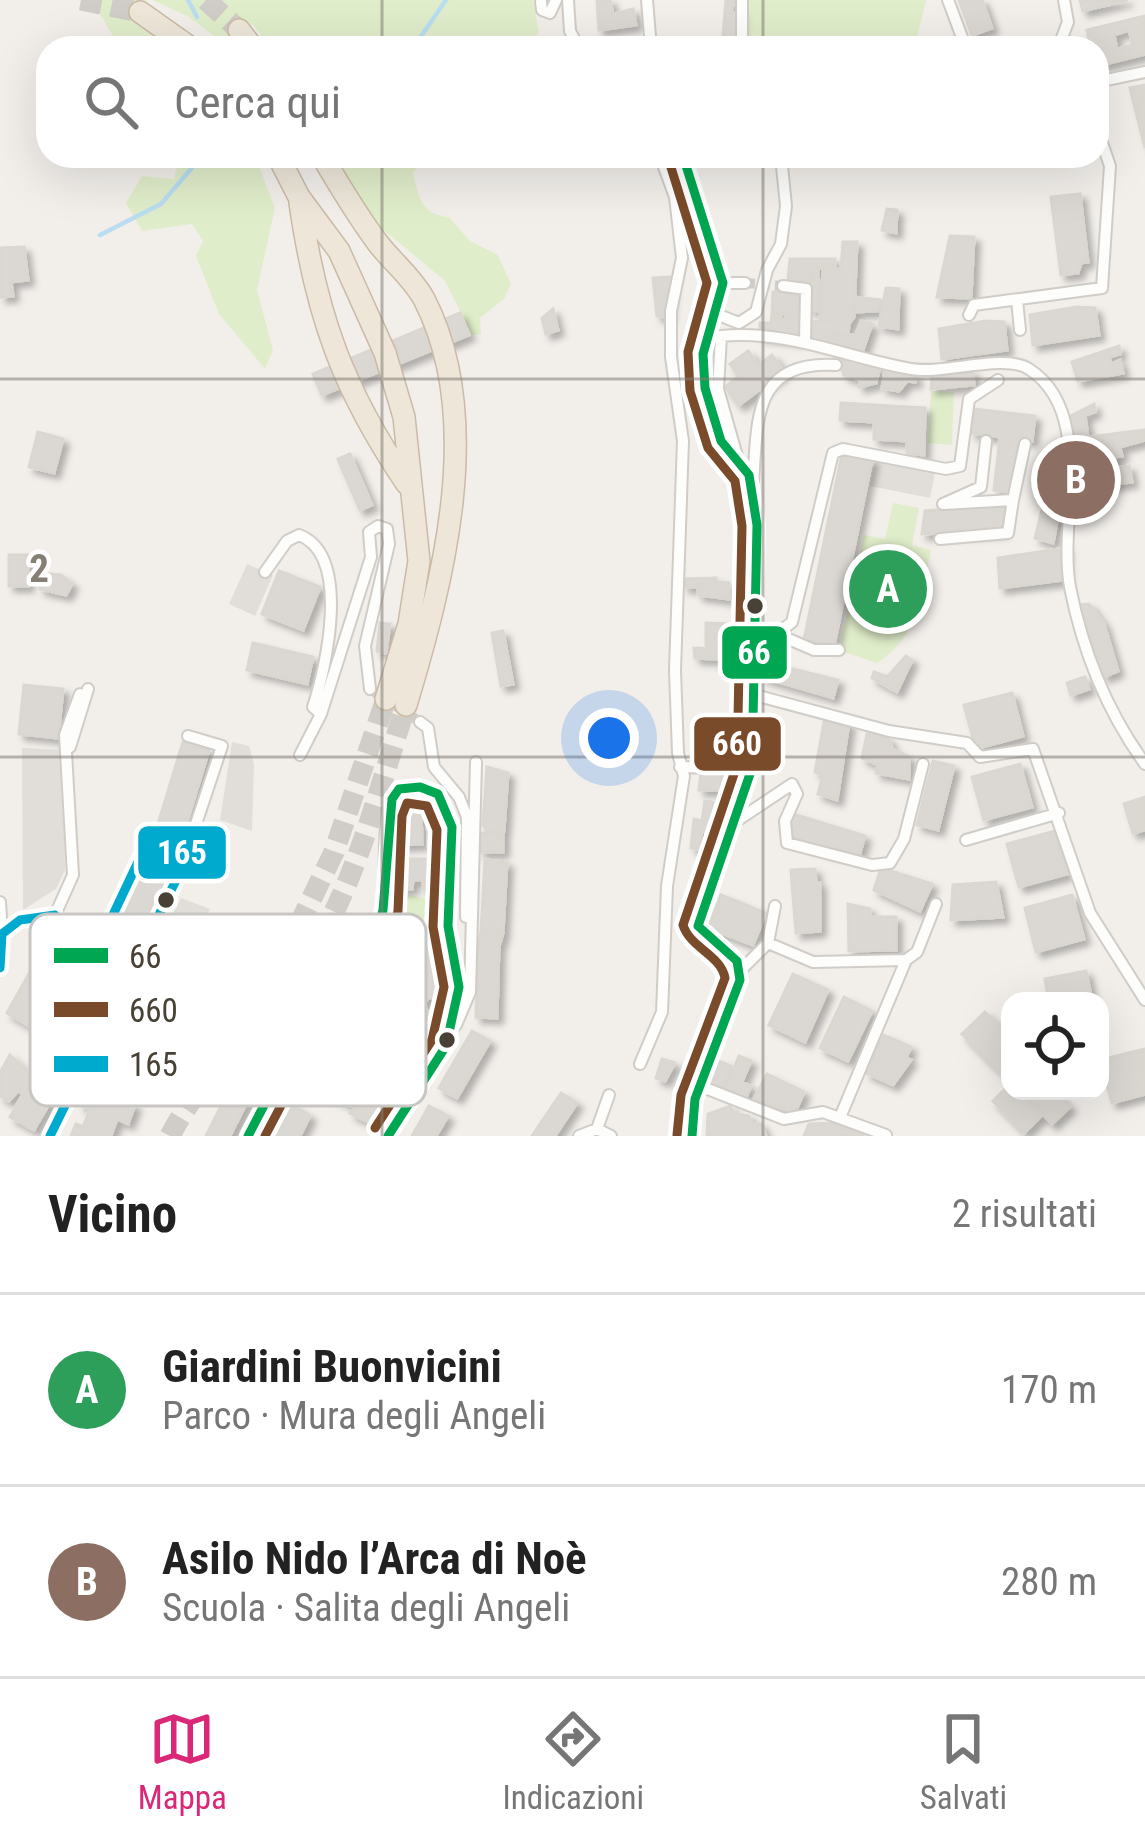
<!DOCTYPE html>
<html lang="it">
<head>
<meta charset="utf-8">
<style>
  :root { --surface:#fff; --page:#f2f2f2; --text:#222; --muted:#767676; --line:#e0e0e0; --accent:#db2777 }
  body { margin:0; font-family:"Roboto Condensed",sans-serif; background:var(--page); color:var(--text) }
  .controls { position:absolute; right:36px; bottom:36px; display:grid; overflow:hidden; border-radius:24px; box-shadow:0 12px 48px #0002 }
  .controls button { width:108px; height:108px; display:grid; place-items:center; padding:0; border:0; border-bottom:3px solid var(--line); background:var(--surface); color:var(--text); font:60px sans-serif }
  .you { position:absolute; left:609px; top:738px; width:42px; height:42px; margin:-30px; border:9px solid #fff; border-radius:50%; background:#1a73e8; box-shadow:0 0 0 18px #1a73e833 }
  .badge { display:grid; place-items:center; width:78px; height:78px; border-radius:50%; background:var(--accent); color:#fff; font-size:39px; font-weight:700 }
  .pin { position:absolute; translate:-50% -50%; border:6px solid #fff; box-shadow:0 3px 12px #0006 }
  .list { margin:0; padding:0; list-style:none }
  h2 { display:flex; justify-content:space-between; align-items:center; height:156px; margin:0; padding:0 48px; font-size:51px }
  h2 small { font-size:39px; font-weight:400; color:var(--muted) }
  .list li { display:grid; grid-template-columns:78px 1fr auto; gap:36px; align-items:center; box-sizing:border-box; height:192px; padding:0 48px; border-top:3px solid var(--line) }
  .list b { display:block; font-size:45px; white-space:nowrap }
  .list p { margin:0; font-size:39px; white-space:nowrap; color:var(--muted) }
  .list em { font-size:39px; font-style:normal; color:var(--muted) }
  .icon { flex:none; width:66px; height:66px; fill:none; stroke:currentColor; stroke-width:2; stroke-linecap:round; stroke-linejoin:round }
  .map { position:relative; flex:none; width:1145px; height:1136px; overflow:hidden }
  .search { position:absolute; background:var(--surface); box-shadow:0 12px 48px #0002; left:36px; right:36px; top:36px; height:132px; display:flex; align-items:center; gap:30px; box-sizing:border-box; padding:0 42px; border-radius:36px; color:var(--muted); font-size:45px }
  .sheet { height:540px; background:var(--surface) }
  nav { display:flex; justify-content:space-around; align-items:center; box-sizing:border-box; height:168px; border-top:3px solid var(--line); background:var(--surface); font-size:33px; color:var(--muted) }
  nav a { display:grid; justify-items:center; gap:6px }
  nav .on { color:var(--accent) }
  .map>svg:first-child { display:block }
</style>
</head>
<body>
<div class="map">
<svg width="1145" height="1136" viewBox="0 0 1145 1136">
  <defs>
    <filter id="shadow"><feDropShadow dx="5.5" dy="5.5" stdDeviation="3" flood-color="#0004"/></filter>
  </defs>
  <rect width="100%" height="100%" fill="#f2efeb"/>
  <path fill="#f0eadd" d="M332 1036 386 1058 383 1067 398 1074 401 1085 381 1131 349 1114 351 1108 290 1077Z"/>
  <path fill="#e0edca" d="M92 0H147L140 22 182 48H120Z
    M153 0H533L539 33 526 42 511 36 488 48H270L253 24 227 46 189 17Z
    M746 0H926L917 38 899 48H746Z
    M179 156H255L275 208 257 290 273 350 265 369 219 314 196 256 203 241 192 224 142 231 126 203 142 176 174 179Z
    M336 156H425L413 173C419 197 421 215 449 217L470 241 498 255 511 284 504 299 480 318 481 334 472 335 445 281 368 217Z
    M931 391 954 392 952 445 928 443Z
    M893 503 919 508 912 545 931 550C921 596 920 636 877 663L839 650 864 535 885 539Z
    M403 893 432 901 418 950 389 942Z"/>
  <path fill="#e1deda" d="M875 461 935 473 930 498 870 486Z
    M247 564 273 575 255 616 229 604Z
    M232 742 249 746 254 764 252 831 220 820Z
    M22 748 63 750 65 870 56 889 23 910Z
    M181 898 210 909 171 994 134 1051 117 1061 97 1064Z"/>
  <g fill="none" stroke-linecap="round" stroke-linejoin="round">
    <path stroke="#b9ddf1" stroke-width="4.5" d="M188 0 197 17
      M413 48 446 0
      M100 235 161 204 202 156"/>
  </g>
  <path fill="#dbd8d3" stroke="#dad6d0" stroke-width="3" fill-rule="evenodd" filter="url(#shadow)" d="M601 0H610L613 14 633 9 636 25 599 30 597 1Z
    M726 0H734L731 13H740L738 48H722Z
    M959 0H982L992 28 972 35Z
    M1080 0H1128L1083 11Z
    M1145 16V54L1097 66V48H1091L1087 30ZM1129 30 1133 45 1117 49 1114 35Z
    M1145 85V148L1130 88Z
    M1080 194 1088 262 1081 263 1078 273 1061 275 1051 197Z
    M887 209 897 210 896 233 882 230Z
    M950 236 974 237 971 298 937 297Z
    M843 242H857L854 317 849 324 820 321 823 269H841Z
    M24 247 28 280 11 282 13 296 1 297V248Z
    M790 259H835V269L813 268V281H788Z
    M813 268H818L820 311 810 310Z
    M671 277 668 317 657 316 653 278Z
    M886 288 899 289 898 329 879 326Z
    M773 292H804L801 315 772 314Z
    M854 297 881 300 878 311 854 312Z
    M1077 307 1095 308 1099 335 1033 345 1030 315Z
    M553 309 558 330 546 334 542 318Z
    M460 313 469 335 322 395 313 374Z
    M772 314H781L782 323 787 315H801L799 340 760 336V323H771Z
    M812 321 849 324 848 336 812 332Z
    M861 321 872 324 862 353 812 341V332L856 335Z
    M986 321 1004 322 1007 350 942 359 939 329Z
    M1119 346 1120 354 1109 357 1111 364 1120 360 1123 373 1078 381 1072 362Z
    M748 351 759 365 772 355 784 372 739 405 725 387 739 376 730 364Z
    M838 355 880 367 876 383 859 387 860 380 844 375Z
    M885 369 916 376 915 382 907 381 899 391 882 388Z
    M973 371 974 385 931 389 932 376Z
    M841 403 925 408 924 455 907 453V441L874 439V422L840 420Z
    M1094 404 1095 412 1085 415 1088 437 1145 430V440L1120 447 1122 456 1115 457 1116 468 1129 466 1132 482 1100 486V466L1085 468 1086 482 1092 481V488L1072 489 1069 417Z
    M973 409 1035 416 1032 441 1019 439 1009 492 994 490 1000 437 971 433Z
    M38 432 63 439 54 473 29 467Z
    M350 454 372 505 360 510 338 459Z
    M842 454 872 460 834 646 804 640Z
    M1051 501 1061 502 1053 543 1035 538 1043 506 1051 507Z
    M988 506 1004 508 1002 531 922 534 925 511Z
    M1066 548 1064 580 1000 588 998 558Z
    M9 555H28V586H9Z
    M279 571 320 587 303 630 262 614Z
    M40 573 61 575 72 584 66 595 40 589Z
    M716 578V582L729 583V599L698 595V587H684L683 579Z
    M1089 604 1104 624 1118 671 1104 677 1079 605Z
    M380 623 390 624 386 653 377 651Z
    M706 623 730 624 731 660 695 658 694 648 720 649 706 645Z
    M503 631 513 684 501 686 492 633Z
    M253 643 313 657 307 684 247 670Z
    M906 656 912 660 897 692 872 678 874 672 887 677Z
    M764 662 838 680 833 698 761 677Z
    M1085 677 1089 689 1071 695 1067 683Z
    M24 685 63 689 58 738 19 734Z
    M1012 693 1023 736 976 749 964 705Z
    M825 717 849 723 837 800 818 794 823 775 815 772Z
    M867 734 888 738 893 749 909 757V779L876 773 878 765 862 758Z
    M183 742 209 750 184 832 158 824Z
    M933 761 954 766 938 830 917 825Z
    M1020 764 1032 807 984 820 972 777Z
    M487 767 508 773 504 831H487L483 825Z
    M724 771 722 790H699L701 772Z
    M1145 797V830L1133 833 1124 804Z
    M705 801 719 803 715 835 702 832 698 849 691 848 694 819 702 821Z
    M397 804H421L422 844 398 845Z
    M793 814 865 836 860 853 836 847 835 853 788 836Z
    M427 822H434L439 831V857H429Z
    M1055 831 1067 874 1019 887 1007 844Z
    M480 833H503V852H480Z
    M152 851 173 861 126 962 105 953Z
    M397 859H439V889H423V880H413L412 889H397Z
    M485 860 507 862 503 933 481 932Z
    M881 868 932 884 920 911 874 890Z
    M815 869 816 883H820V931L796 933 791 870Z
    M996 882 1003 917 951 920 953 885Z
    M721 895 766 913 753 945 708 928Z
    M1072 895 1084 939 1036 952 1025 908Z
    M848 904 870 909V917H896V950L849 951Z
    M426 929 436 933 430 953 443 957 435 979 432 972 413 971Z
    M481 932 503 933 499 947 478 946Z
    M478 946 499 947 497 1018 476 1017Z
    M40 954 63 967 29 1026 7 1013Z
    M384 962 432 972 434 983 446 987 442 1001 429 997 423 1005 376 986Z
    M1086 971 1092 1001H1049L1045 979Z
    M793 974 828 990 805 1042 769 1025Z
    M357 996 384 1004 378 1023 409 1034 417 1007 437 1014 419 1068 398 1061 402 1051 340 1025Z
    M844 997 872 1011 848 1061 820 1048Z
    M985 1012 1010 1037V1082L962 1034Z
    M472 1031 490 1041 457 1098 439 1088Z
    M884 1035 911 1047 906 1058 911 1060 893 1085 866 1073Z
    M328 1045 350 1056 344 1067 387 1089 370 1123 350 1113 355 1108 308 1083Z
    M1145 1049V1094L1112 1103 1100 1060Z
    M258 1053 276 1063 252 1105 247 1102 230 1136H206L229 1090 234 1093Z
    M10 1055 35 1079 42 1068 63 1080 34 1130 10 1117 23 1094 18 1091 9 1101 0 1096 1 1071Z
    M739 1056 751 1061 742 1082 751 1086 745 1100 724 1091Z
    M662 1059 675 1063 665 1081 656 1078Z
    M719 1061 731 1066 721 1090 710 1085Z
    M767 1074 804 1092 795 1113 754 1099Z
    M1010 1084V1091H1019L1043 1114 1024 1133 993 1101Z
    M87 1087 135 1105 128 1124 117 1119 111 1136H71L76 1124 83 1127 90 1109 80 1105Z
    M1027 1091H1054L1070 1107 1052 1124 1023 1095Z
    M561 1093 577 1103 555 1136H532Z
    M282 1098 310 1116 300 1136H261Z
    M429 1106 448 1116 436 1136H412Z
    M730 1106 734 1113 749 1116 752 1124H761L766 1136H707L708 1114Z
    M832 1123 864 1136H804L809 1124Z"/>
  <g fill="none" stroke-linecap="round" stroke-linejoin="round">
    <path stroke="#d0ccc7" stroke-width="10" stroke-dasharray="10 5" stroke-linecap="butt" d="M745 283 783 286
      M370 689 420 722"/>
    <path stroke="#d0ccc7" stroke-width="21" stroke-dasharray="21 10" stroke-linecap="butt" d="M81 0 140 12
      M206 0 239 30
      M191 1078 297 929 334 852 386 699
      M170 1136C204 1069 265 1024 306 962 356 886 378 791 406 705"/>
    <defs>
      <path id="street" d="M568 0 570 31 579 48
        M647 0 651 48
        M948 0 966 48
        M541 2 542 10 550 13 556 0
        M742 2V48
        M1058 48 1068 22 1064 0
        M1097 82 1145 72
        M683 156 723 283 703 354 705 388 721 441 749 475 757 525 752 768 698 926 737 961 740 980 695 1099 692 1136
        M723 283H745
        M783 286 806 289 805 343
        M1017 300 1020 330
        M716 314 739 323 756 312 767 270 781 244 786 206 781 156
        M969 315 974 305 1102 288 1110 166 1097 128
        M986 441 981 487 943 504 1013 500 1025 444
        M737 456 718 389 721 336C786 329 848 358 911 369 942 375 1005 353 1029 369 1096 412 1058 523 1070 587 1083 653 1106 710 1145 764
        M753 482C758 422 751 360 836 365
        M940 539 1008 533 1013 500
        M265 572 287 541 299 535C352 555 326 668 313 707L321 714 371 557 369 532 378 526 387 529 389 544 365 646 370 689
        M757 630 777 634 792 622 833 453 843 449 946 469 960 466 969 399 998 380
        M777 634 814 650H839
        M755 695 889 731 967 743 980 757 1033 749 1090 913 1145 1000
        M420 722 428 728 434 767 459 797 467 817 466 917
        M70 747 88 689
        M300 755 321 714
        M680 767 717 768
        M738 820 792 784 797 794 785 821 787 843 872 865 890 863 904 839 923 764
        M966 840 1059 813
        M185 857 222 746 188 736
        M0 902 2 934
        M55 915 73 875 65 735 80 694
        M768 943 775 906
        M906 960 917 952 936 904
        M0 968 2 934 20 920 55 915 59 942 72 950H90L103 936 146 845 159 839 182 851 183 866 50 1136
        M741 970 768 943 813 962 906 960 841 1115
        M456 1025 470 992 476 762
        M316 1026 394 1058
        M38 1038 82 952
        M640 1064 662 1012 667 886 684 776 678 753 675 670 683 441 671 357V311L682 258 675 197 660 156
        M700 1086 784 1119 823 1112 886 1135
        M597 1129 609 1095
        M248 1136C261 1112 272 1084 288 1062 319 1019 367 977 381 924 390 892 376 807 399 789L420 787 438 794 452 827 448 926 459 987 446 1046 388 1136
        M579 1136 597 1129 611 1136"/>
      <path id="highway" d="M140 12 191 48
        M239 30 253 48
        M278 156 299 197 339 251 385 353 404 417 419 561 409 624 386 699
        M322 156C339 185 357 215 377 242 392 262 412 277 424 299 486 419 443 582 406 705
        M300 203C316 315 343 390 407 484"/>
    </defs>
    <use href="#street" stroke="#d0cdc8" stroke-width="14"/>
    <use href="#highway" stroke="#cbbba5" stroke-width="24"/>
    <use href="#street" stroke="#fdfdfc" stroke-width="10"/>
    <use href="#highway" stroke="#ede6d9" stroke-width="21"/>
    <defs>
      <path id="bus-1" d="M683 156 723 283 703 354 705 388 721 441 749 475 757 525 752 768 698 926 737 961 740 980 695 1099 692 1136
        M248 1136 282 1071 354 980 374 943 383 910 392 799 399 789 420 787 438 794 452 827 448 926 459 987 446 1046 388 1136"/>
      <path id="bus-2" d="M669 161 707 283 688 352 690 391 708 448 735 481 742 526 737 765 683 925C690 948 721 955 725 978L681 1095 677 1135
        M265 1136 295 1079 366 989 388 950 398 911 402 816 407 803 427 806 437 830 433 927 444 987 432 1040 375 1128"/>
      <path id="bus-3" d="M0 968 2 934 20 920 55 915 59 942 72 950H90L103 936 146 845 159 839 182 851 183 866 50 1136"/>
    </defs>
    <use href="#bus-1" stroke="#fff" stroke-width="18"/>
    <use href="#bus-2" stroke="#fff" stroke-width="18"/>
    <use href="#bus-3" stroke="#fff" stroke-width="18"/>
    <use href="#bus-1" stroke="#00a651" stroke-width="9"/>
    <use href="#bus-2" stroke="#7a4b2a" stroke-width="9"/>
    <use href="#bus-3" stroke="#00a9ce" stroke-width="9"/>
  </g>
  <path fill="none" stroke="#847e75" stroke-width="3" stroke-opacity="0.55" d="M382 0V48M763 0V48M382 156V1136M763 156V1136M0 379H1145M0 757H1145"/>
  <g fill="#484136" stroke="#fff" stroke-width="4.5">
    <circle cx="755" cy="606" r="10"/>
    <circle cx="166" cy="900" r="10"/>
    <circle cx="447" cy="1040" r="10"/>
  </g>
  <rect x="30" y="914" width="396" height="192" rx="18" fill="#fff" stroke="#c8c6c3" stroke-width="3"/>
  <rect x="54" y="948" width="54" height="15" fill="#00a651"/>
  <rect x="54" y="1002" width="54" height="15" fill="#7a4b2a"/>
  <rect x="54" y="1056" width="54" height="16" fill="#00a9ce"/>
  <g font-size="33" fill="#484136">
    <text x="129" y="968">66</text>
    <text x="129" y="1022">660</text>
    <text x="129" y="1076">165</text>
  </g>
  <g font-size="39" text-anchor="middle" font-weight="bold" fill="#847e75" stroke="#fff" stroke-width="9" stroke-linejoin="round" paint-order="stroke">
    <text x="39" y="582">2</text>
  </g>
  <g stroke="#fff" stroke-width="4.5">
    <rect x="720" y="624" width="69" height="57" rx="12" fill="#00a651"/>
    <rect x="692" y="715" width="91" height="58" rx="12" fill="#7a4b2a"/>
    <rect x="136" y="824" width="92" height="57" rx="12" fill="#00a9ce"/>
  </g>
  <g font-size="33" text-anchor="middle" font-weight="bold" fill="#fff">
    <text x="754" y="664">66</text>
    <text x="737" y="755">660</text>
    <text x="182" y="864">165</text>
  </g>
</svg>
<div class="controls">
<button><svg class="icon" aria-label="locate" viewBox="0 0 24 24"><circle cx="12" cy="12" r="6"/><path d="M12 2v4M12 18v4M2 12h4M18 12h4"/></svg></button>
</div>
<div class="you"></div>
<div class="pin badge" style="left:888px;top:589px;background:#2e9e5b">A</div>
<div class="pin badge" style="left:1076px;top:480px;background:#8d6e63">B</div>
<div class="search"><svg class="icon" aria-label="search" viewBox="0 0 24 24"><circle cx="10" cy="10" r="6"/><path d="M15 15l6 6"/></svg>Cerca qui</div>
</div>
<section class="sheet">
<h2>Vicino<small>2 risultati</small></h2>
<ul class="list">
<li><span class="badge" style="background:#2e9e5b">A</span><div><b>Giardini Buonvicini</b><p>Parco · Mura degli Angeli</p></div><em>170 m</em></li>
<li><span class="badge" style="background:#8d6e63">B</span><div><b>Asilo Nido l’Arca di Noè</b><p>Scuola · Salita degli Angeli</p></div><em>280 m</em></li>
</ul>
</section>
<nav>
<a class="on"><svg class="icon" aria-label="map" viewBox="0 0 24 24"><path d="M3 6l6-2 6 2 6-2v14l-6 2-6-2-6 2zM9 4v14M15 6v14"/></svg>Mappa</a>
<a><svg class="icon" aria-label="directions" viewBox="0 0 24 24"><path d="M12 3l9 9-9 9-9-9zM9 14v-3h6M13 9l2 2-2 2"/></svg>Indicazioni</a>
<a><svg class="icon" aria-label="saved" viewBox="0 0 24 24"><path d="M7 4h10v16l-5-4-5 4z"/></svg>Salvati</a>
</nav>
</body>
</html>
